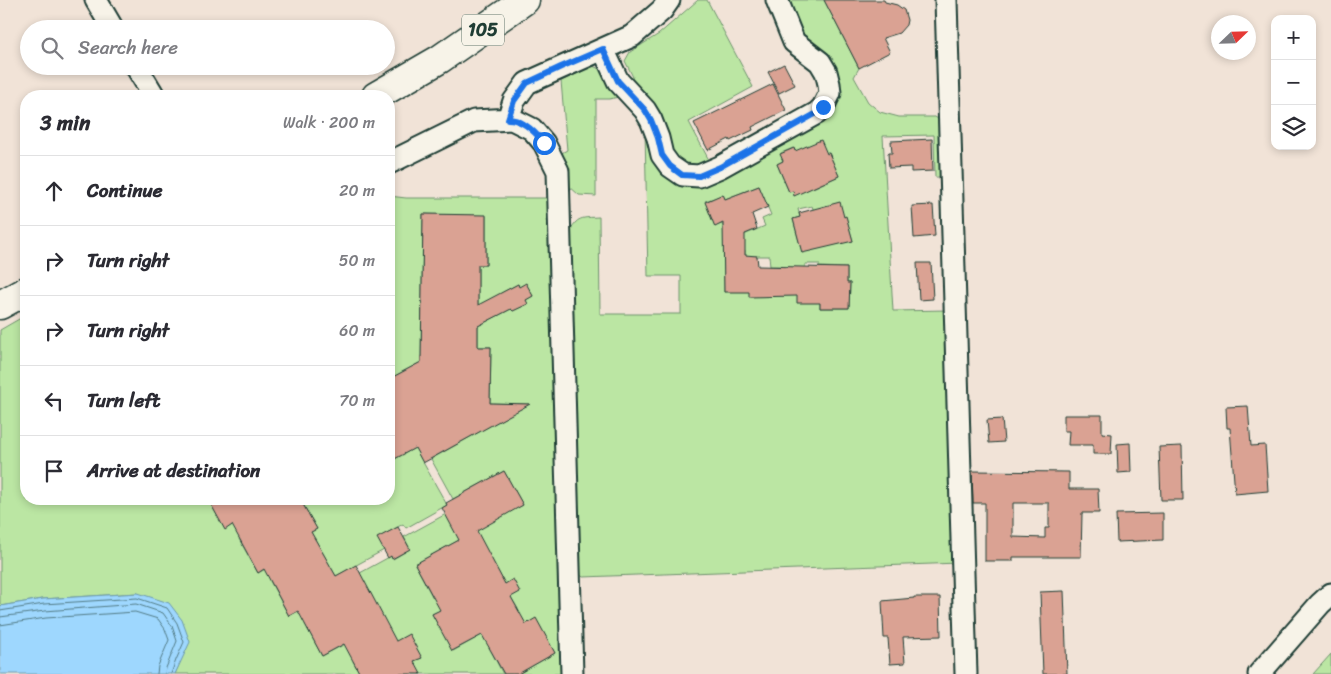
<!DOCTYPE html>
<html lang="en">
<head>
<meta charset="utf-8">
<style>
  :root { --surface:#fff; --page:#f2f2f3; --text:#2b2b33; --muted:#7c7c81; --line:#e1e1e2 }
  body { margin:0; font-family:Sriracha,sans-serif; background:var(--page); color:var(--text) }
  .controls { position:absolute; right:15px; top:15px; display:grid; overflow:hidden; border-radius:10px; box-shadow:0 2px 8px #0003 }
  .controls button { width:45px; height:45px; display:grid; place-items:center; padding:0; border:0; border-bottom:1px solid var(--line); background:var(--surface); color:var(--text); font:25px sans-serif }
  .compass { position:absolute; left:1211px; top:15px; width:45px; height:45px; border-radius:50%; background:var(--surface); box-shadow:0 2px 8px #0003; rotate:67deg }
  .stop { position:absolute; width:15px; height:15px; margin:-11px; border:4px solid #1a73e8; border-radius:50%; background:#fff }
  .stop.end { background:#1a73e8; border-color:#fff; box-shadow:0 1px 5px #0008 }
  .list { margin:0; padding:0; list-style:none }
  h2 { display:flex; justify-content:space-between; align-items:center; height:65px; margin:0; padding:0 20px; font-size:21px }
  h2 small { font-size:16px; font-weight:400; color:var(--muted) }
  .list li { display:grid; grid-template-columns:32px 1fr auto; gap:15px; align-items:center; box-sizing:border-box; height:70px; padding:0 20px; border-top:1px solid var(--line) }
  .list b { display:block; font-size:19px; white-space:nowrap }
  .list em { font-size:16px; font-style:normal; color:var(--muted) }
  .icon { flex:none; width:28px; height:28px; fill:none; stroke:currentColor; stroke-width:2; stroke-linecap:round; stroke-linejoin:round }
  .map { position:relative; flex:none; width:1331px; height:674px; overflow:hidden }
  .search { position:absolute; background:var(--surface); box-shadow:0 2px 8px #0003; left:20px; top:20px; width:375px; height:55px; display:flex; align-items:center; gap:12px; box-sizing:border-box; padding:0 18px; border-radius:28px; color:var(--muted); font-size:19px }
  .panel { position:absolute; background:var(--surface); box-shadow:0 2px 8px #0003; left:20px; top:90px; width:375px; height:415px; border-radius:20px }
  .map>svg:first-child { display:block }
</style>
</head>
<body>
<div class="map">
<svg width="1331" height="674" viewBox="0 0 1331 674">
  <rect width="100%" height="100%" fill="#f1e3d7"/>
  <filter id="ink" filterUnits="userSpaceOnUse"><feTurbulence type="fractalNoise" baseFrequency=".02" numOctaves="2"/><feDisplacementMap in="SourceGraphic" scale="10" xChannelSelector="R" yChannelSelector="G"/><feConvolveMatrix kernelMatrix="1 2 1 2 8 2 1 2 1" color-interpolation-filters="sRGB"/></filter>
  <g filter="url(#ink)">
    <path fill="#bbe6a3" stroke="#6d926c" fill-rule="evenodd" d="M698 0H707L753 87 689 122 711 164C693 169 688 170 672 158L665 128 660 114 654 104 638 92 628 79 633 77 625 61 630 52 659 34Z
      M786 0H824L859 68 854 77 868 102 880 112 899 117H935L941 121 946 177H935L934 135 883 136 893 311 948 310 959 563 583 577 575 571 569 233C577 216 582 218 599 217L600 314H681V276H648L645 130 677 181 831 109 803 37ZM793 148 795 151 829 153 839 176 813 188 810 183 789 192 777 164 783 161 781 153ZM759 186 771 215 762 219 765 226 739 237 725 231 722 224 715 226 705 201 723 195 725 199ZM812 206 813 209 846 217 853 241 823 243 801 249 793 219 800 217 798 209ZM745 250V256H769L770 266H782V276L724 292V251ZM805 264H819V267L847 268V283H850L849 308H820V303L805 272Z
      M593 66 604 71 619 97 609 99H596V196L579 195 569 186 558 155 567 150 561 81Z
      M389 189V196L406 198H551L563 674H518L555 653 536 619 512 631 504 616 518 609 511 597 513 580 505 584 474 527 523 505 504 471 453 499 431 459 529 404 490 403 491 347H478V326L511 309 513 311 527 304 526 300 533 296 526 284 519 287 518 284 503 292 478 311V265H486V216L423 214 421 362 389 379Z
      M26 315V499H208L225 529 271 505 239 539 258 573 306 547 270 581 289 616 338 590 305 624 322 656 368 632 377 649 353 661 360 674H175L180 662 138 593 43 599 0 606V330Z
      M415 448 447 505 406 528 403 524 378 538 384 550 336 576 311 532 317 529 300 499H389V462Z
      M457 508 459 540 415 564 433 598 468 579 487 589 432 614 453 651 491 630 490 649 503 674 510 670 512 674H413L414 661 421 658 386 647 360 573 391 556 393 559 410 549 404 537Z
      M1331 654V674H1313Z"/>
    <path fill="#9ed7fe" stroke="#6b99ad" d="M138 593 169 603 182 620 190 642 175 674H0V606L43 599Z"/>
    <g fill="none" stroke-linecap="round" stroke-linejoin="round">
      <path stroke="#527b85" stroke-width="1" d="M0 611 44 604 137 598 167 608 177 623 184 642 176 660 171 674
        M0 617 45 611 136 604 163 613 172 626 177 641 166 668 165 674
        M0 625 46 618 135 612 158 619 165 629 169 640 158 666 157 674"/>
    </g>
    <path fill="#daa293" stroke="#1f3d34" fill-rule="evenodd" d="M824 0H884L885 2 897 5 904 10 907 20 906 25 899 33 883 38 890 52 859 68Z
      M784 64 795 85 779 93 768 72Z
      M773 84 786 110 752 127 753 130 730 141 729 139 708 150 694 123Z
      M932 139 933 171 911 172V167L889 168 888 153H892L891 141Z
      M821 140 827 154 829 153 839 176 794 196 793 191 789 192 777 164 783 161 780 154 794 148 795 151Z
      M759 186 768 207 752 214 757 229 745 234V255L757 256 758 266 847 268V283H850L849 308H820V303H797V296L749 297V292H724L723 223 715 227 705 202 723 194 725 199Z
      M840 202 844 217 846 216 853 241 802 253 793 219 800 217 799 213Z
      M933 205 935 236 914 238 912 206Z
      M423 214 486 215V265H478V305L518 284 519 287 526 283 533 296 526 300 528 304 513 311 511 309 478 326V347H491L490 403 530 404 423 463 415 448 389 462V379L421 362Z
      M917 263H931L933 299 919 300Z
      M1248 406 1251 446 1265 445 1268 491 1235 494 1230 428H1227L1226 407Z
      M1064 415H1102V433L1112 434 1111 454H1093V445H1068L1069 431H1064Z
      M1002 419 1004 442 989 443 987 420Z
      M1130 443 1131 472 1118 473 1117 444Z
      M1182 446 1183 500H1161L1159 447Z
      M504 471 523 505 477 531 505 584 513 579 520 592 511 597 526 624 536 618 555 653 518 674H504L482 635 452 651 432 614 440 610 415 564 459 540 442 508 447 505 446 503Z
      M972 471 1069 472V489H1098L1099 513H1082L1081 557H1013V561H985V503H973ZM1013 503H1049V528H1045V538L1013 537Z
      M208 499H300L317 529 311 532 336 576 356 565 396 641 409 634 422 658 414 661 421 674H360L344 644 322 656 298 611 289 616 264 569 258 573 232 525 225 530Z
      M1163 513V540L1117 542 1116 514Z
      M398 527 410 549 392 559 391 556 388 558 377 538Z
      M1064 591 1067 674H1043L1040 592Z
      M914 597H940L941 636 903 637 905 663 890 664 888 638H884L882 601 914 598Z"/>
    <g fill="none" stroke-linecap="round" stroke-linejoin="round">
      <defs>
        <path id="minor" d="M96 0 113 29
          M946 0 966 674
          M603 49 618 81 645 110 651 120 658 138 662 155 670 166 683 175 699 176 720 167 817 113 823 107 830 93 829 84 826 72 820 62 794 42 777 0
          M136 66 154 96
          M508 119 514 101 527 83 632 36 662 10 669 0
          M389 163 474 121 512 119 532 129 544 143 558 171 572 674
          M1259 674 1320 604 1331 594"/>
        <path id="highway" d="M376 96 440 59 525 0
          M0 305 26 291"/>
      </defs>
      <use href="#minor" stroke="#1f3d34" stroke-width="25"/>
      <use href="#highway" stroke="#1f3d34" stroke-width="31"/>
      <use href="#minor" stroke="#f7f3e8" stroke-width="21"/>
      <use href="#highway" stroke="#f7f3e8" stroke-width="28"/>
    </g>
  </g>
  <g fill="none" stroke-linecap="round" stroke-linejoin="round" filter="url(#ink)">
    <path stroke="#1a73e8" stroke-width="6" d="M544 143C536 133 522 119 508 119L514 101 527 83 561 67 603 49 618 81 645 110 651 120 658 138 662 155 670 166 682 175 699 176 720 167 817 113 823 107"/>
  </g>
  <g text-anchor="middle" stroke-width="4.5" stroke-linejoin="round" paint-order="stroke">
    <rect fill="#f7f3e8" stroke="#60746a" stroke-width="1" x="462" y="14.5" width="42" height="31" rx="4"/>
    <g font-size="18" font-weight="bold" fill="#1f3d34">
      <text x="483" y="36">105</text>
    </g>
  </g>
</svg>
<div class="controls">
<button>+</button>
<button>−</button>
<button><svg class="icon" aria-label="layers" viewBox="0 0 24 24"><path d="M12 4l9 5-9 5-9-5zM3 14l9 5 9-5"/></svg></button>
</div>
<svg class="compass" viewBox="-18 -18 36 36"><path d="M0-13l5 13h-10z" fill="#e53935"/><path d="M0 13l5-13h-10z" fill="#7c7c81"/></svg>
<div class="stop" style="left:544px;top:143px"></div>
<div class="stop end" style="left:823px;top:107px"></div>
<div class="search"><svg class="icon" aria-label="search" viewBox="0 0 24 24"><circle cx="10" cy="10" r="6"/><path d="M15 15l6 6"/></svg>Search here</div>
<section class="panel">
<h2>3 min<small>Walk · 200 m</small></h2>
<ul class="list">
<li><svg class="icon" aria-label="ahead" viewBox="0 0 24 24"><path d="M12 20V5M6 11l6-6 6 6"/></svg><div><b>Continue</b></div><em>20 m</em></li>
<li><svg class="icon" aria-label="right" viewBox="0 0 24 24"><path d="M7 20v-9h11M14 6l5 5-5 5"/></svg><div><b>Turn right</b></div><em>50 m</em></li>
<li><svg class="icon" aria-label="right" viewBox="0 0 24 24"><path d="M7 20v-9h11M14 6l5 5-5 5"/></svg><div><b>Turn right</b></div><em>60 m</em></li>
<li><svg class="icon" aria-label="left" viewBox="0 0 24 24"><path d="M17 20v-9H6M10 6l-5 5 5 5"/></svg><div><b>Turn left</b></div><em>70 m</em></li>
<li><svg class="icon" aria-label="arrive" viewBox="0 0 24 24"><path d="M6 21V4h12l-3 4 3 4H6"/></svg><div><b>Arrive at destination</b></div></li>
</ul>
</section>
</div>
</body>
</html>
